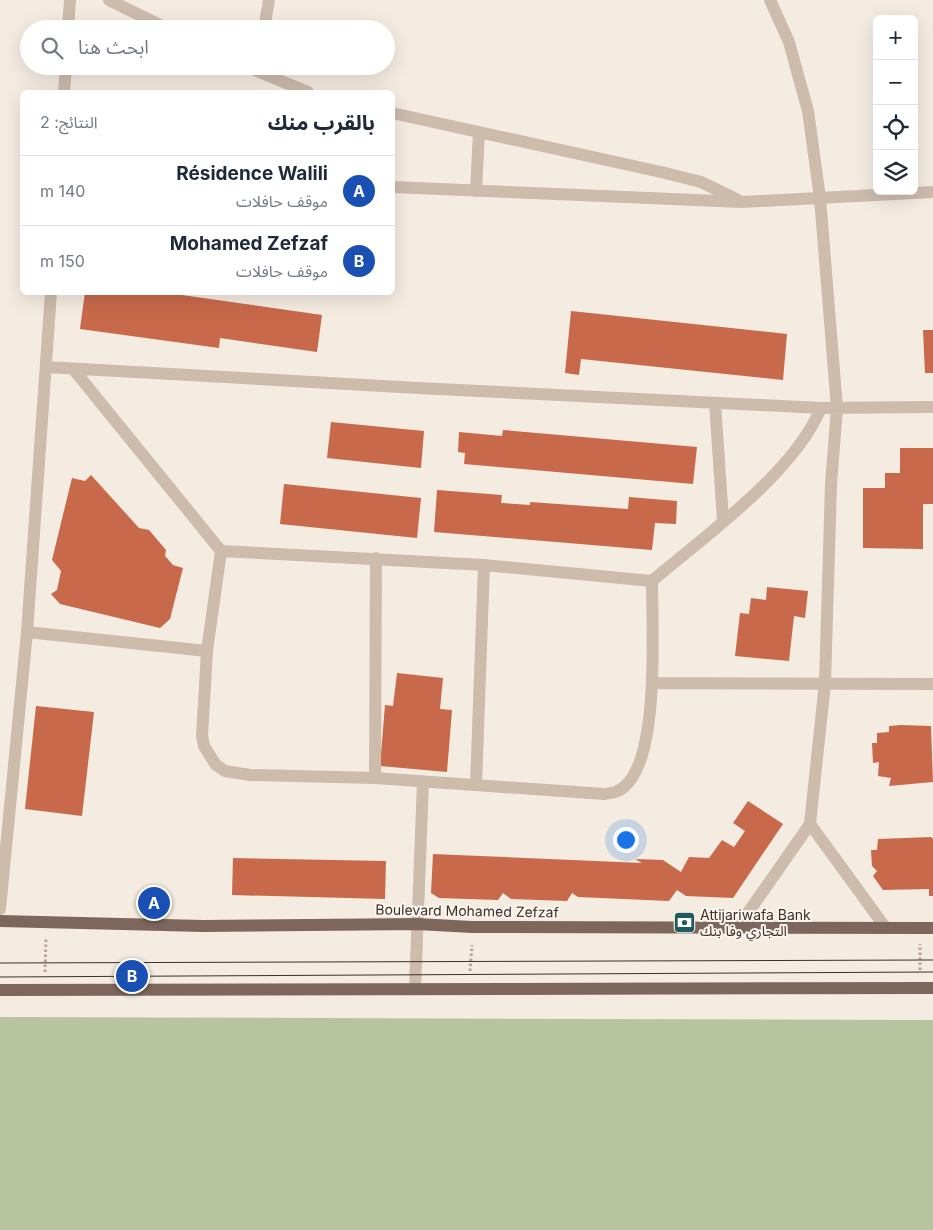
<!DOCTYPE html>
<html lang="ar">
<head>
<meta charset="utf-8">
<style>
  :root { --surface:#fff; --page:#f2f2f3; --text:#1f2937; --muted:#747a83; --line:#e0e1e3; --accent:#1f5a5e }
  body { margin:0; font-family:Inter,"Noto Sans Arabic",sans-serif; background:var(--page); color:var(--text); direction:rtl }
  .controls { position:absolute; right:15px; top:15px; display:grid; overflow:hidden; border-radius:8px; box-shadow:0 5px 20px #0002 }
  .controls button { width:45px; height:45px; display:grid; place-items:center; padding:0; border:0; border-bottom:1px solid var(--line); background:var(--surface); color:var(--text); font:25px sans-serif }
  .you { position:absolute; left:625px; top:839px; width:18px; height:18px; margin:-12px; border:4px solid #fff; border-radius:50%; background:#1a73e8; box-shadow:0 0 0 8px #1a73e833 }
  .badge { display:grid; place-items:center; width:32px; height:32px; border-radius:50%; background:var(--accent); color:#fff; font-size:16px; font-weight:700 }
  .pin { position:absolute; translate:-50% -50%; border:2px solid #fff; box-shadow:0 1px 5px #0006 }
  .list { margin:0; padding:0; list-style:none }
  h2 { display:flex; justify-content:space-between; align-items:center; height:65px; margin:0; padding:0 20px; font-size:21px }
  h2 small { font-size:16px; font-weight:400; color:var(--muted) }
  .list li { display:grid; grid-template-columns:32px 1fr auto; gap:15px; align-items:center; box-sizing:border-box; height:70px; padding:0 20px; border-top:1px solid var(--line) }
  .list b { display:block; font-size:19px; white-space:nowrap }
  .list p { margin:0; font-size:16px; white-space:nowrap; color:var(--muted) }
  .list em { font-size:16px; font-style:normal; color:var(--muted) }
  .icon { flex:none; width:28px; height:28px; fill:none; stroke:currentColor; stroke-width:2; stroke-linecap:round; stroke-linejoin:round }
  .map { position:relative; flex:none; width:933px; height:1230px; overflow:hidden; direction:ltr }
  .search { position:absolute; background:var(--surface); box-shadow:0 5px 20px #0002; left:20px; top:20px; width:375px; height:55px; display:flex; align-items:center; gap:12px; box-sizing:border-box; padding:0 18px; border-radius:28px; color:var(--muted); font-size:19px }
  .panel { position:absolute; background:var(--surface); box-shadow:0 5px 20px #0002; left:20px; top:90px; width:375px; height:205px; border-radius:8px; direction:rtl }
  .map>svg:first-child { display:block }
</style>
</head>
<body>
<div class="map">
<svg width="933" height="1230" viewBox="0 0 933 1230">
  <rect width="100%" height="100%" fill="#f4ebe1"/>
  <path fill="#b8c4a0" d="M0 1017 933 1020V1230H0Z"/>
  <path fill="#c8694b" d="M85 292H161L322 315 317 352 220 338 219 348 80 329Z
    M571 311 787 334 783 380 581 359 579 375 565 373Z
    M923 330H933V373H925Z
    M331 422 424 431 421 468 327 458Z
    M503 430 697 447 693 484 464 464 465 453 458 452 459 432 502 436Z
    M900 448H933V504H923V549L863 548V488H885V473H900Z
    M91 475 139 528 149 530 166 550 165 556 173 565 183 568 170 619 160 628 60 604 51 594 57 590 61 571 52 560 72 478 85 481Z
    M284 484 421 498 417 538 280 524Z
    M437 490 502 495 501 503 530 505V502L628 509 629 497 677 501 676 524 655 523 652 550 434 532Z
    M767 587 808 591 805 618 794 616 789 661 735 656 740 613 749 614 751 598 766 600Z
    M397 673 443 678 440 709 452 710 447 772 380 766 385 705 393 706Z
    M36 706 94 712 82 816 25 809Z
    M901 725 931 726 933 782 889 786 891 778 878 776 879 762 873 763 872 743H877V733L889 732V726Z
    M748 801 783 824 733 898 686 896 677 890 669 901 578 897 572 893 567 901 511 899 503 893 498 900 439 898 431 893 433 854 642 863 635 859 663 860 681 872 689 857 709 858 722 840 734 847 745 831 733 823Z
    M931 837 933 839V896H929V889L883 890 873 876 877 871 872 866 871 850H877L878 839Z
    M233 858 386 861 385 899 232 895Z"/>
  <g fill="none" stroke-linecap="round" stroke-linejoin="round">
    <path stroke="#b9a596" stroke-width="3" stroke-dasharray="2.5 2.5" stroke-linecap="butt" d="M920 970V944
      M470 971 472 945
      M45 972 46 938"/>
    <path stroke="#cdbbac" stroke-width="12" d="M109 0 168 29
      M68 29 70 0
      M264 29 269 0
      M245 66 308 92
      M64 92 66 66
      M392 113 661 172 701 182 738 200
      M392 187 742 202 933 192
      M476 191 479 132
      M46 367 418 388 821 408 933 407
      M74 370 221 551 207 651 202 736 204 746 216 765 225 771 250 775 375 778 604 794C612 793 619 792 625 786 660 756 652 626 652 581
      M715 403 723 520
      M221 551 484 565 652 581C707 534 793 474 821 408
      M27 632 207 651
      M652 683 933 684
      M375 778 376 558
      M476 785 484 565
      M810 824 885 927
      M0 909 27 632 51 292
      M738 927 810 824 825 683 831 484 837 408 820 198 808 111 789 42 770 0
      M415 989 423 782"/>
    <path stroke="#7d675c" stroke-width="12" d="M0 921 203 926 417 924 472 927 933 928
      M0 990 933 988"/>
    <path stroke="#3b302b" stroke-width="1" d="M0 963 933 960
      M0 977 933 972"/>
  </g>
  <defs>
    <symbol id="bank-square" viewBox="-11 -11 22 22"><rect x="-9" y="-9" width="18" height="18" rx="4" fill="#1f5a5e" stroke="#fbf5ee"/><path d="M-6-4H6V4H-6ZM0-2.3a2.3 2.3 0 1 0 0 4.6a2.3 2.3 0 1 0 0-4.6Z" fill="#fff"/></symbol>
  </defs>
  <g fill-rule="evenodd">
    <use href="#bank-square" x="672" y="910" width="25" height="25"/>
  </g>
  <g text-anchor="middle" stroke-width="4" stroke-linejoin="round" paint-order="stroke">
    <g font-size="14" fill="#3b302b" stroke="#fbf5ee">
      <text transform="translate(467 911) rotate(1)" y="5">Boulevard Mohamed Zefzaf</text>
    </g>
    <g font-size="14" fill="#3b302b" stroke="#fbf5ee" text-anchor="start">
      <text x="700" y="920">Attijariwafa Bank<tspan x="700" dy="16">التجاري وفا بنك</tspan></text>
    </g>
  </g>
</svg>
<div class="controls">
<button>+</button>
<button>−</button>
<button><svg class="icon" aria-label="locate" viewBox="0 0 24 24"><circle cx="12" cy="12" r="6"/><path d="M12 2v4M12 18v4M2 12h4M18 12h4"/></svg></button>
<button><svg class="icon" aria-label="layers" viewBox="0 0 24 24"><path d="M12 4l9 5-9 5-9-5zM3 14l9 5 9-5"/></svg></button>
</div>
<div class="you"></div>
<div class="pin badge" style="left:154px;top:903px;background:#1a4fb4">A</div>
<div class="pin badge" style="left:132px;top:976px;background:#1a4fb4">B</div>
<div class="search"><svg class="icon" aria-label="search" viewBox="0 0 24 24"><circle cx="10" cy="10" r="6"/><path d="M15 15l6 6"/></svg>ابحث هنا</div>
<section class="panel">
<h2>بالقرب منك<small>النتائج: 2</small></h2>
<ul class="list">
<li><span class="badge" style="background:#1a4fb4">A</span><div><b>Résidence Walili</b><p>موقف حافلات</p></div><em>140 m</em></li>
<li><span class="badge" style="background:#1a4fb4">B</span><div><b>Mohamed Zefzaf</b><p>موقف حافلات</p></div><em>150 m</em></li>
</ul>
</section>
</div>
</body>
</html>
